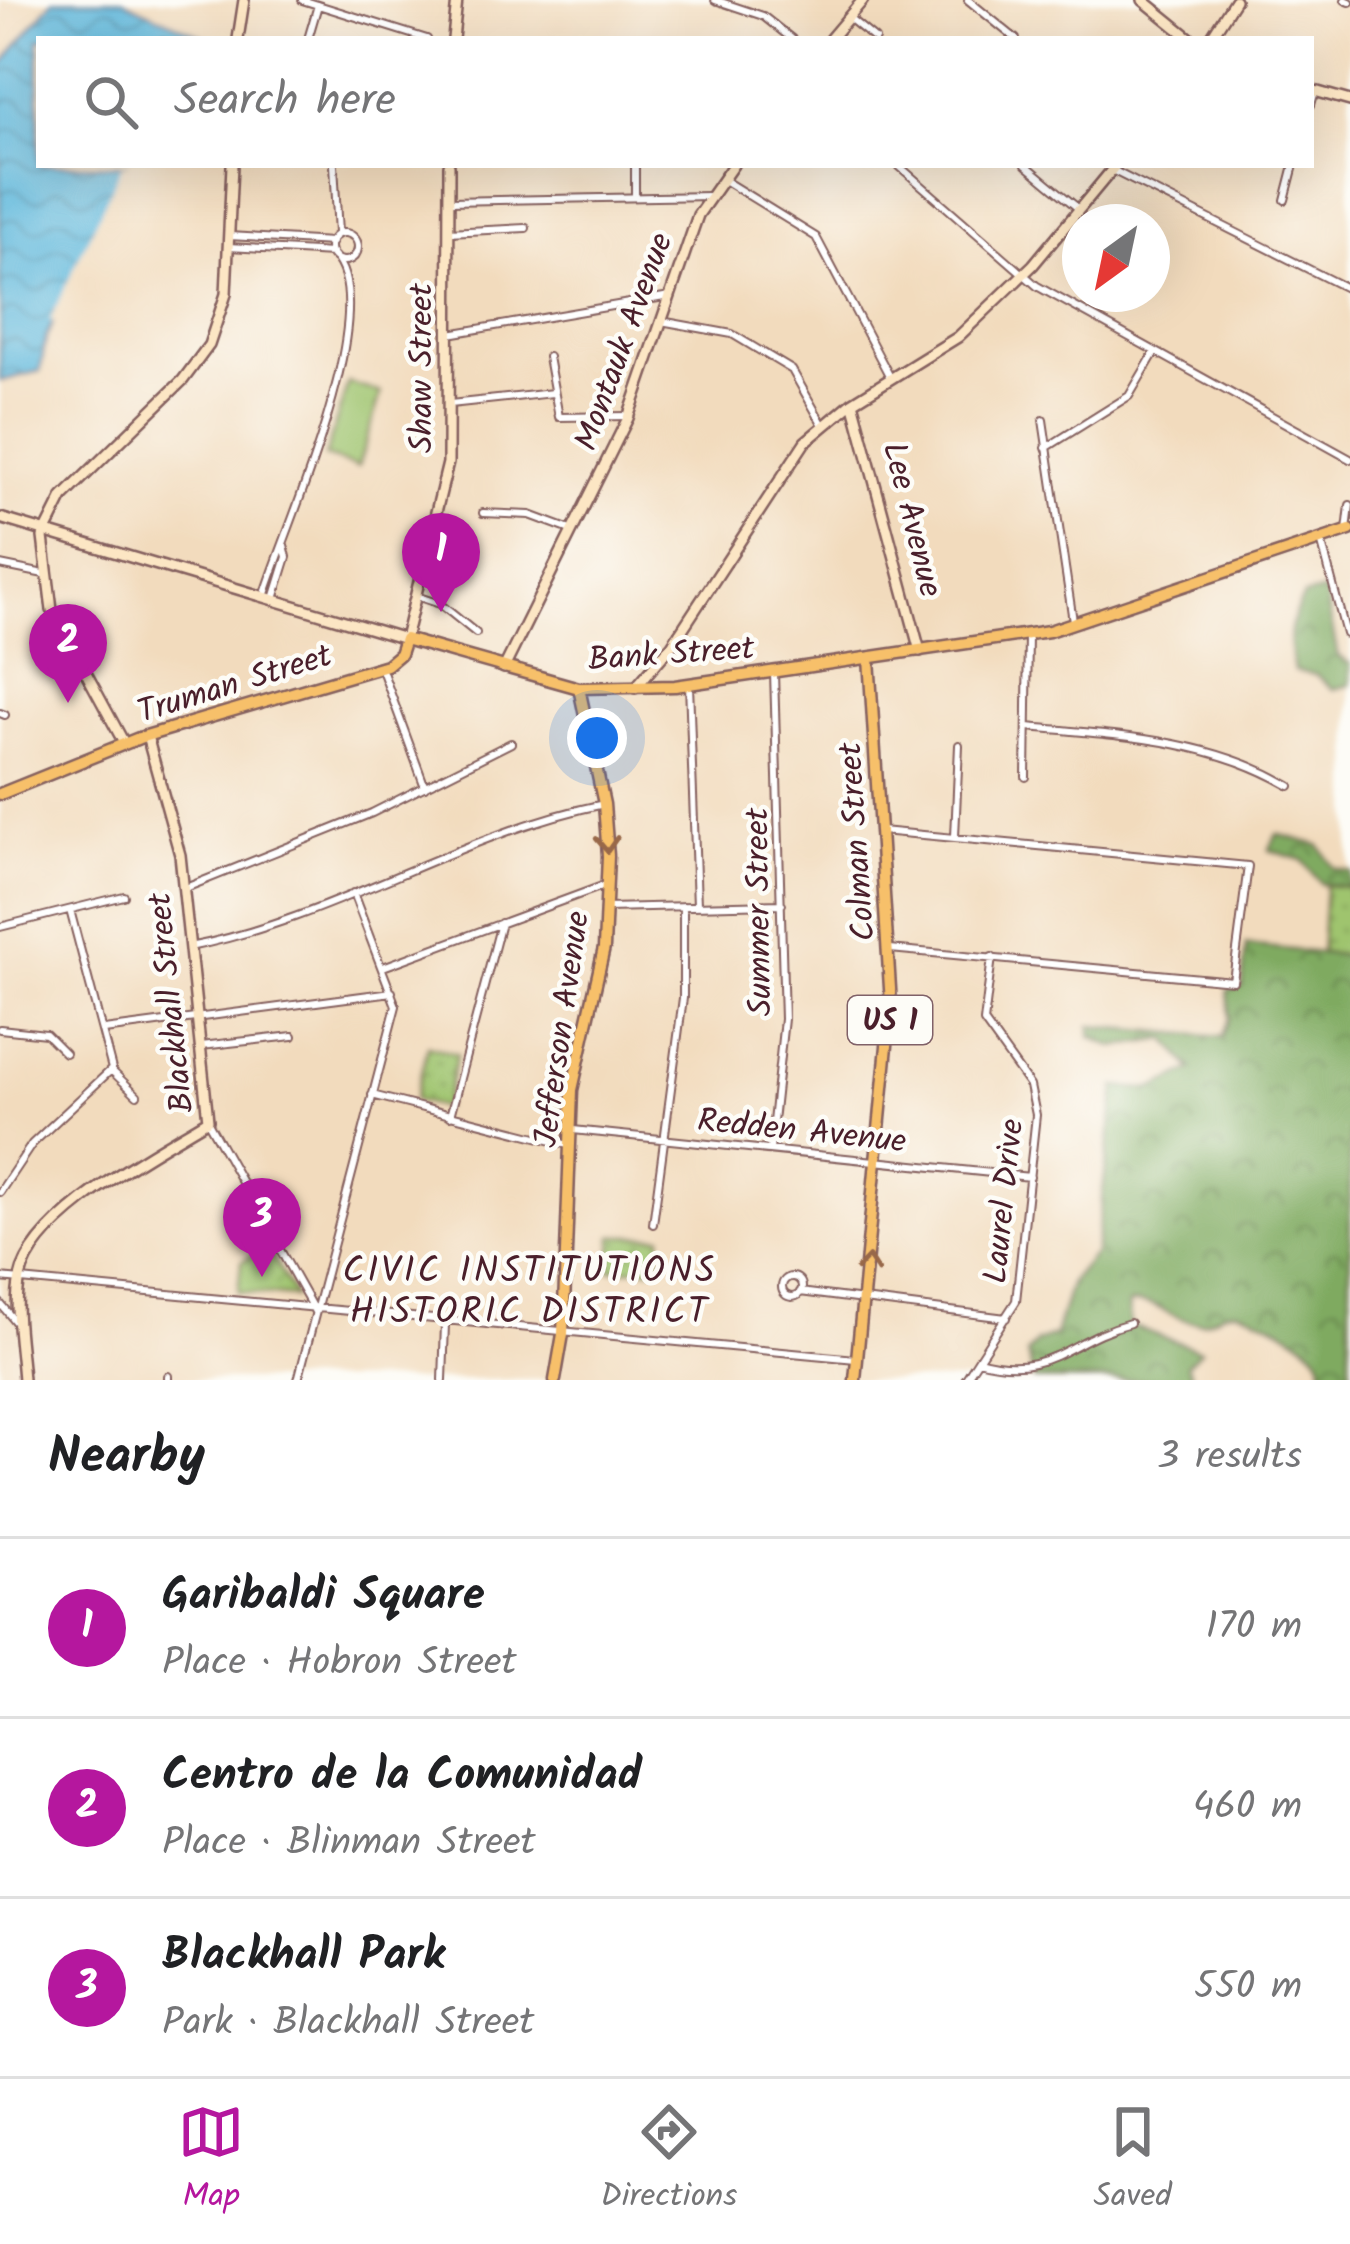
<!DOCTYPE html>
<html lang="en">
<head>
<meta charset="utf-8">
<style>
  :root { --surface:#fff; --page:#f6f6f6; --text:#202124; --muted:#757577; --line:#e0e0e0; --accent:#b5179e }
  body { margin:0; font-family:Kalam,sans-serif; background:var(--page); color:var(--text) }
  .compass { position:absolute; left:1062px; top:204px; width:108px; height:108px; border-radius:50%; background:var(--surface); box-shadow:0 12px 48px #0002; rotate:213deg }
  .you { position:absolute; left:597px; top:738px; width:42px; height:42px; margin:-30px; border:9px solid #fff; border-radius:50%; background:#1a73e8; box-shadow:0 0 0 18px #1a73e833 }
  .badge { display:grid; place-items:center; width:78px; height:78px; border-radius:50%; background:var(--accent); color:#fff; font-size:39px; font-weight:700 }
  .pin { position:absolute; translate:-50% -99px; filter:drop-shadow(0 3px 6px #0008) }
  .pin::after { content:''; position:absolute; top:63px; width:42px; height:36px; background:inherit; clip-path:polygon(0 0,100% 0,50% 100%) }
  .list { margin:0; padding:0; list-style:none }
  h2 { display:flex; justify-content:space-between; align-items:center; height:156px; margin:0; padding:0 48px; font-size:51px }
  h2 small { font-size:39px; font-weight:400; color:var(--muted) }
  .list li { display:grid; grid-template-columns:78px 1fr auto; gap:36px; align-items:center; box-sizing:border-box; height:180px; padding:0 48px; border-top:3px solid var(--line) }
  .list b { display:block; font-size:45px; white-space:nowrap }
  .list p { margin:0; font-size:39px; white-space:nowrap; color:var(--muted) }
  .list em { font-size:39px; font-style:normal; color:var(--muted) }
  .icon { flex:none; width:66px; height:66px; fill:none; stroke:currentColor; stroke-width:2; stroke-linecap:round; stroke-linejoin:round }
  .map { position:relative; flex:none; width:1350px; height:1380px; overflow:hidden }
  .search { position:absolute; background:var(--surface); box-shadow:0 12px 48px #0002; left:36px; right:36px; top:36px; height:132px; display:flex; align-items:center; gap:30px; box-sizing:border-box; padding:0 42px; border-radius:0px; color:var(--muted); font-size:45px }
  .sheet { height:696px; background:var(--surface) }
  nav { display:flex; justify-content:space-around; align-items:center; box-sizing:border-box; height:168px; border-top:3px solid var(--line); background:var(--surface); font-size:33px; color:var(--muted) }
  nav a { display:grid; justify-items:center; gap:6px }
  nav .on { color:var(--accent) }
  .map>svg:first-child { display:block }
</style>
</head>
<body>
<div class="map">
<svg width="1350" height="1380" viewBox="0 0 1350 1380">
  <defs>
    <pattern id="grass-dots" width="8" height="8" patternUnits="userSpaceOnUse" patternTransform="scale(3)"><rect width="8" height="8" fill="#9fc46e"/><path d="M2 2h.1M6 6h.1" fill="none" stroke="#8aa85f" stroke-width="1.8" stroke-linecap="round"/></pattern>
    <pattern id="forest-crowns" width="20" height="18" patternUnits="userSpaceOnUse" patternTransform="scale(3)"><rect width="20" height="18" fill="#7faa61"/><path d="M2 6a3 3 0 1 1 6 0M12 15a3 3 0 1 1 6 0" fill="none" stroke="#6a8a50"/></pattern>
    <pattern id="park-crowns" width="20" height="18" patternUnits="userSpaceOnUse" patternTransform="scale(3)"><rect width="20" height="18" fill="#9fc46e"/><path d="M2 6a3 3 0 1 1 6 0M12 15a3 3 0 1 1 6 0" fill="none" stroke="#8aa85f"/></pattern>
    <pattern id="water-waves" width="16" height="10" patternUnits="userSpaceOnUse" patternTransform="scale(3)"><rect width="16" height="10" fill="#5eb8dc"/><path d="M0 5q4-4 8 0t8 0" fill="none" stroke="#5095b3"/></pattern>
  </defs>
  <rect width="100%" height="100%" fill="#fdfcf7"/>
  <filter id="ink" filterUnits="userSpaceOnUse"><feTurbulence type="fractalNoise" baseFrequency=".00833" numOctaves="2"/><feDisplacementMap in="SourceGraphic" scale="24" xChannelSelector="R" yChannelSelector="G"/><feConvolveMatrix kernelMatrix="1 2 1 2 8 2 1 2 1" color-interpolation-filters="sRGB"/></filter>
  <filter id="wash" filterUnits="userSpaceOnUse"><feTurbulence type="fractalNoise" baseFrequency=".004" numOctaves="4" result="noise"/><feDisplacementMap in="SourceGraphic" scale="48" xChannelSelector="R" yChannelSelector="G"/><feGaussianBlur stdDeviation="2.7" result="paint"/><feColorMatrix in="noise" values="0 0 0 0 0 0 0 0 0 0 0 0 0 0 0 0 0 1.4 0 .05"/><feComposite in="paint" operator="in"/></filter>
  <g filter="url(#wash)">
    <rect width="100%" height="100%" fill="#f2dbbd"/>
    <path fill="url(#grass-dots)" stroke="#74724c" stroke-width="3" d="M1325 885 1350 887V956L1321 953Z
      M428 1046 457 1054 444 1108 414 1100Z
      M613 1236H662L658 1268 610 1270Z"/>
    <path fill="url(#forest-crowns)" stroke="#646446" stroke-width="3" d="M1325 591 1338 656 1350 664V685L1333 689 1316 675 1294 671C1287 633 1286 630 1304 596Z
      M1277 834 1319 845 1334 868 1350 871V887L1321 884 1302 860 1269 850Z
      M1246 945 1350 956V1380H1321C1321 1374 1323 1367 1321 1361 1316 1342 1251 1310 1233 1310 1220 1310 1211 1323 1198 1322 1171 1321 1155 1297 1128 1304L1131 1326 1201 1350 1187 1364 1194 1380H1034L1027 1354 1037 1342 1055 1335 1071 1282 1095 1253 1116 1087 1152 1089 1192 1070 1167 1039 1114 1047 1091 1037V1026L1222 1037 1230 1018 1228 990 1242 987Z"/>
    <path fill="url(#park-crowns)" stroke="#74724c" stroke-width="3" d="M267 1247 294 1295V1297L238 1292 241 1262Z"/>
    <path fill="#9fc46e" stroke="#74724c" stroke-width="3" d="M348 383 381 393 358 467 325 457Z"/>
    <path fill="url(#water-waves)" stroke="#546c84" stroke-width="3" d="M53 0H122L208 39H185L165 30 156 39H39V165H127L46 337 40 371 0 381V67Z"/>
    <path fill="#f2dbbd" d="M122 165H132L57 324 50 320Z"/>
  </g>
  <g filter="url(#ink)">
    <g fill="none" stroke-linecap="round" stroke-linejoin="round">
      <defs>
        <path id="street" d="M302 0 427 39
          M715 0 763 16 792 39
          M968 0 1016 39
          M1345 0 1350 2
          M848 17 875 39
          M308 39 318 5
          M1311 105 1315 91
          M334 165 338 233
          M635 165V197
          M898 165 1037 286 1350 459
          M1026 165 1079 209
          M1112 170 1350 290
          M722 179 816 237 891 379
          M1285 200 1294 165
          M449 201 710 196
          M448 232 526 228
          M330 247a14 14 0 1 1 28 0a14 14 0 1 1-28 0Z
          M229 236 332 242
          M228 247 332 253
          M661 321 732 334 792 370 823 425
          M449 334 670 296
          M548 357 559 417 629 416
          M450 404 553 393
          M1043 420 1073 621
          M1046 448 1129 396 1155 352
          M483 513 530 515 573 531
          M1347 531 1350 505
          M1321 540 1346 634
          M0 565 44 574
          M416 596 440 604 476 633
          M264 597C284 531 385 310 334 256
          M274 599 287 557 284 545
          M381 667 425 787
          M689 684 697 905
          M0 713 5 715
          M1028 727C1116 735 1211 739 1290 786
          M1026 777 1028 635
          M881 831 1248 866 1233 981 890 949
          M955 837 959 745
          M183 889 372 813 511 743
          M606 908 782 904
          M0 927 124 896
          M189 947C334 919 460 833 604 804
          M383 967 605 885
          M0 1029 46 1034 65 1053
          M104 1030 392 992
          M201 1046 293 1036
          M112 1071 137 1095
          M372 1095 568 1145
          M450 1116 501 923
          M208 1122 315 1312
          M573 1130 1030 1177
          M770 1150 784 1019 774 672
          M0 1192 32 1144 112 1069 70 910
          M653 1224 683 998V906
          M782 1287a10 10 0 1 1 20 0a10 10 0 1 1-20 0Z
          M0 1278 856 1359
          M800 1292 1006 1318
          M0 1303 16 1323
          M978 1360C1050 1380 1067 1339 1130 1323
          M168 1380V1376
          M298 1380 396 1006 353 893
          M443 1380 445 1324
          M965 1380 1016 1301 1036 1115 1030 1086 984 1022 992 957"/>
        <path id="secondary" d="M1143 0 1191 39
          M238 39 244 0
          M453 39 457 0
          M830 39 863 0
          M1210 39 1235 0
          M1311 90 1350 101
          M853 402 920 651
          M0 518 405 639 448 463 449 165
          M504 668 628 418 698 215 733 165
          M635 688 672 645 805 442 853 402 958 337 1033 265 1116 165
          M124 743 52 610 43 537 63 497 183 380 209 345 226 294 232 165
          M23 1380C21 1348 13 1309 20 1278 33 1215 156 1152 208 1120L180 855 147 736"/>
        <path id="primary" d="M0 794 139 738 387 665 400 654 405 639 579 688 675 686 1049 631 1350 530
          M555 1380 563 1334 572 1090 604 948 608 856 604 804 579 688
          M855 1380 891 1004 869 658"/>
      </defs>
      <use href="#street" stroke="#85615e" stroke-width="10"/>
      <use href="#secondary" stroke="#85615e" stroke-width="14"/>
      <use href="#primary" stroke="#85615e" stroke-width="15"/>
      <use href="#street" stroke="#fff" stroke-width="6"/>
      <use href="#secondary" stroke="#fce6c4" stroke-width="9"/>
      <use href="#primary" stroke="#f7c06b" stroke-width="10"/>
    </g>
    <defs><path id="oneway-chevron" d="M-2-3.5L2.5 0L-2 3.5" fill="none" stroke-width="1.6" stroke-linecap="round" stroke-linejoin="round" transform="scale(3)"/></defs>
    <g stroke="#986748">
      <use href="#oneway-chevron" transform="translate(607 844) rotate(87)"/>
      <use href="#oneway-chevron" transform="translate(868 1264) rotate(-84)"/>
    </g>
  </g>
  <g text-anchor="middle" stroke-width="9" stroke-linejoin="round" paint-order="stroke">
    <rect fill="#fdfcf7" stroke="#806168" stroke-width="3" x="848" y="996" width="84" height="48" rx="9"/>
    <g font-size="30" font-weight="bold" fill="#4a1f2b">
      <text x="890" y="1030">US 1</text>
    </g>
    <g font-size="33" fill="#4a1f2b" stroke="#fdfcf7">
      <text transform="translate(622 341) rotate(-70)" y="12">Montauk Avenue</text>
      <text transform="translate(420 368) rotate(-90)" y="12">Shaw Street</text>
      <text transform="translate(914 519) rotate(76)" y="12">Lee Avenue</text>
      <text transform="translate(671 652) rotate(-4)" y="12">Bank Street</text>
      <text transform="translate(234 682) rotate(-17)" y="12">Truman Street</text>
      <text transform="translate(855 842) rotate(-94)" y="12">Colman Street</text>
      <text transform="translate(757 912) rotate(-91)" y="12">Summer Street</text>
      <text transform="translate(169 1003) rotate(-96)" y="12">Blackhall Street</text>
      <text transform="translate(560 1029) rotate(-82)" y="12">Jefferson Avenue</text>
      <text transform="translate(802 1129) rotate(6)" y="12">Redden Avenue</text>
      <text transform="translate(1002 1201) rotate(-84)" y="12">Laurel Drive</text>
    </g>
    <g font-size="36" letter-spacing="3" fill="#4a1f2b" stroke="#fdfcf7">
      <text x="530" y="1282">CIVIC INSTITUTIONS<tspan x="530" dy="41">HISTORIC DISTRICT</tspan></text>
    </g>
  </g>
</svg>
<svg class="compass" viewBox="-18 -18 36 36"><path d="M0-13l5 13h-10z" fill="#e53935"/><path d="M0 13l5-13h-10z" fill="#757577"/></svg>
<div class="you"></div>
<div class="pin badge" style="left:441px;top:612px">1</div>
<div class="pin badge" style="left:68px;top:703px">2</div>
<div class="pin badge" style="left:262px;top:1277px">3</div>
<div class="search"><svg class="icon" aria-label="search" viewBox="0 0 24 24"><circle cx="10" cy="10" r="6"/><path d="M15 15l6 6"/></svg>Search here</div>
</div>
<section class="sheet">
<h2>Nearby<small>3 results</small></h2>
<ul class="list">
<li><span class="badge">1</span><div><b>Garibaldi Square</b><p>Place · Hobron Street</p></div><em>170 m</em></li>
<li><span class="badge">2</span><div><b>Centro de la Comunidad</b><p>Place · Blinman Street</p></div><em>460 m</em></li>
<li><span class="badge">3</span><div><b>Blackhall Park</b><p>Park · Blackhall Street</p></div><em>550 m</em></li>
</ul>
</section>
<nav>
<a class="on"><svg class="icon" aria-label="map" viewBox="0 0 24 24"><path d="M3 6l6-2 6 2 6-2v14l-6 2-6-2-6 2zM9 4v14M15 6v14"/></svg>Map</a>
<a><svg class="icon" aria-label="directions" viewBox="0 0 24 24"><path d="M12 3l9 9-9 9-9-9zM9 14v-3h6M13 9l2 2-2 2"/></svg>Directions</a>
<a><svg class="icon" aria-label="saved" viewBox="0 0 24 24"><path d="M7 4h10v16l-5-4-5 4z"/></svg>Saved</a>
</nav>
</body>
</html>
